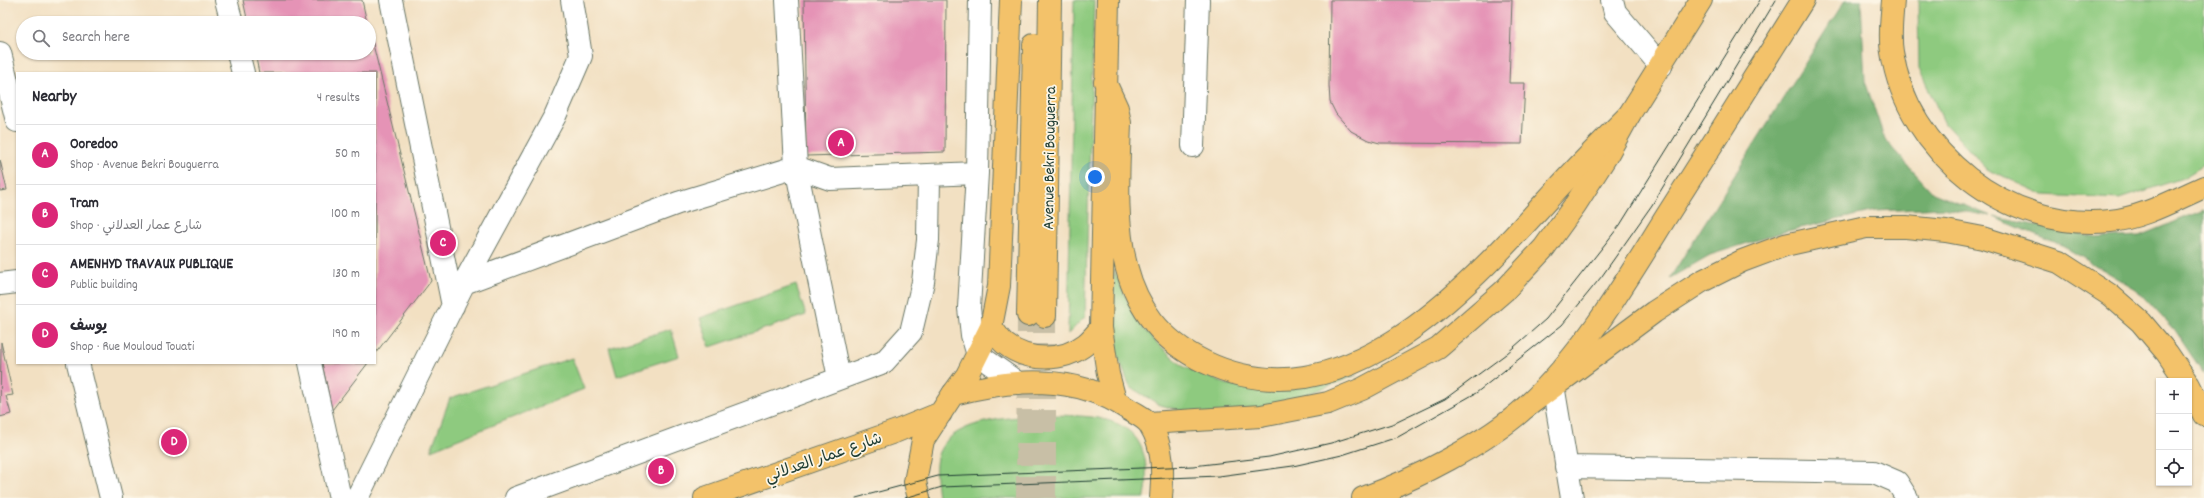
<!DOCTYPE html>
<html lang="en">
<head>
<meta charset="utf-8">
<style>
  :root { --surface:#fff; --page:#f7f7f7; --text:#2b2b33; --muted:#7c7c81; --line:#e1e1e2; --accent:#db2777 }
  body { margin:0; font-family:Dekko,"Playpen Sans Arabic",sans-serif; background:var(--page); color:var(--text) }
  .controls { position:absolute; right:12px; bottom:12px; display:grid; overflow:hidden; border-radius:0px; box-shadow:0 1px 3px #0004 }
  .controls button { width:36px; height:36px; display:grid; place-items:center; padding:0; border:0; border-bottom:1px solid var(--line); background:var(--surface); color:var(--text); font:20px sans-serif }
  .you { position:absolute; left:1095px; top:177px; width:14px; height:14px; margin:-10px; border:3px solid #fff; border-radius:50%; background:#1a73e8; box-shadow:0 0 0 6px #1a73e833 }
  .badge { display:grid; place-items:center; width:26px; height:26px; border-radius:50%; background:var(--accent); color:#fff; font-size:13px; font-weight:700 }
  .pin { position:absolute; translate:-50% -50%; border:2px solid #fff; box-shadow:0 1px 4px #0006 }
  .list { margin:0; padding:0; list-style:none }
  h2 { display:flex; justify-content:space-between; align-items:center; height:52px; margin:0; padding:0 16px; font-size:17px }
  h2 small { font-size:13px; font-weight:400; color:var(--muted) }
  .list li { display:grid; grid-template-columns:26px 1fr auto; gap:12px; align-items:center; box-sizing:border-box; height:60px; padding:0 16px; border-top:1px solid var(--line) }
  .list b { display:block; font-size:15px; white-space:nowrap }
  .list p { margin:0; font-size:13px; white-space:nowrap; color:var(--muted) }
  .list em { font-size:13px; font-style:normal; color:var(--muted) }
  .icon { flex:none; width:22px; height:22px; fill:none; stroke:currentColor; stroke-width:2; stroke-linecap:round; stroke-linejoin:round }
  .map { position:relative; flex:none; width:2204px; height:498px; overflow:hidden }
  .search { position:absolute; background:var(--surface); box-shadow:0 1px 3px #0004; left:16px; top:16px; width:360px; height:44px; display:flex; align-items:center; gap:10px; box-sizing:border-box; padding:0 14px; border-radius:22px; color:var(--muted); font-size:15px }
  .panel { position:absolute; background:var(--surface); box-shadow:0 1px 3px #0004; left:16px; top:72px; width:360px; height:292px; border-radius:0px }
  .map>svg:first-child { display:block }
</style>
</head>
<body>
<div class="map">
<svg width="2204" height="498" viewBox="0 0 2204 498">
  <rect width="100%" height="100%" fill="#fcf5e5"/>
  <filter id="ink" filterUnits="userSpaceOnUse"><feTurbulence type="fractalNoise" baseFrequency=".025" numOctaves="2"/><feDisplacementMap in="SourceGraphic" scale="8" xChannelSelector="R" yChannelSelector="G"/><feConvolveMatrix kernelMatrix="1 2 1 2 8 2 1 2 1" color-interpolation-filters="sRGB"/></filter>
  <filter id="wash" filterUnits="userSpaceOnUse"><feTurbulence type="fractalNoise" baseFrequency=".012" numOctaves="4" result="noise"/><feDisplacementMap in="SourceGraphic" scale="16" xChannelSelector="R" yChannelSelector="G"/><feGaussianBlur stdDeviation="0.9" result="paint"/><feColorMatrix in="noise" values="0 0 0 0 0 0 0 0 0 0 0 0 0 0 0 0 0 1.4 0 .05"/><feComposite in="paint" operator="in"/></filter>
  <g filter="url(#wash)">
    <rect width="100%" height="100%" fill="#f2e0c2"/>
    <path fill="#8eca7f" stroke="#56845a" d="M1074 0H1094L1085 317 1068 334Z
      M1918 0H2204V165L2183 178 2119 199 2044 195 1987 169 1945 124 1919 69Z
      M1114 270 1136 320 1157 343 1184 367 1226 384 1273 391 1357 375 1263 411 1201 416 1160 405 1130 387 1114 346Z
      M796 285 806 315 710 347 700 318Z
      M671 329 679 356 617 376 609 348Z
      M572 358 584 389 431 450 450 398Z
      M1052 415C1093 416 1142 415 1146 468 1146 478 1148 489 1144 498H938C937 485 933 465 939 452 954 417 1019 417 1052 415Z"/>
    <path fill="#72ae6e" stroke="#487651" d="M1845 0H1861L1865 81 1885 140 1933 193 1991 216 1943 208 1875 211 1783 232 1710 255 1670 278Z
      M2204 210V374L2175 331 2136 289 2066 248 1994 217 2102 238 2139 236Z"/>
    <g id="blocks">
      <path fill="#e593b6" d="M243 0H362L367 23H248Z
        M804 0H946L945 152 806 156Z
        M1330 0H1512L1509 83H1525L1522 144 1380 143 1368 140 1351 131 1336 114 1330 102 1329 85Z
        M370 32 431 281 375 354V73H259L255 53H369Z
        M0 160 7 190 0 191Z
        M1 342 13 395 6 396 11 414 0 417Z
        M322 363H368L332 410Z
        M661 459 669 475 653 483 645 468Z"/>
    </g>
  </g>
  <g filter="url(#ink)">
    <use href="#blocks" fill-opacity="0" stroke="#697666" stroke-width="1"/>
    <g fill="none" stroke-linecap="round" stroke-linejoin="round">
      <path stroke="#c8bfa6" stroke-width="22" stroke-dasharray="22 11" stroke-linecap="butt" d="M1027 498 1028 315
        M1045 498V316"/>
      <defs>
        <path id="minor" d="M226 0 232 23
          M391 0 453 306
          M787 0 796 167 839 378
          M980 0 977 173 969 308 972 335 978 355 1018 383
          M1612 0 1615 12 1661 66
          M0 53 17 121
          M238 53 243 73
          M1193 146 1198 0
          M464 283 678 203 796 167 830 179 977 173
          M0 284 17 282
          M78 363 111 498
          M310 363 340 498
          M1553 385 1572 498
          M1566 467 1874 472 1897 482 1907 498
          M357 498 464 283 555 116 581 56 572 0
          M516 498 884 362 911 332 923 282 928 240 929 177"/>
        <path id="major" d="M1149 423 1261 416 1328 403 1362 389 1438 348 1504 291 1544 248 1575 205 1607 155 1629 115 1701 0
          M705 498 897 431 941 413
          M919 498 915 482 923 440 953 394C1013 379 1074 373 1128 409 1134 413 1146 418 1150 425 1164 447 1163 472 1161 498
          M1363 498C1414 480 1487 443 1527 406 1584 353 1625 283 1666 217 1712 145 1758 72 1803 0"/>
        <path id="highway" d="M1108 0 1101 328 1108 374 1115 400
          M1893 0C1892 16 1889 35 1892 52 1907 152 2008 232 2110 221 2143 218 2174 200 2204 187
          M1105 82 1117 108 1120 123C1117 215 1107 315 1205 362 1347 430 1474 280 1559 187 1582 162 1606 138 1629 115
          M1028 315 1034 45
          M1045 316 1050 0
          M991 327C996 333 1000 340 1005 344 1028 362 1063 362 1086 344 1091 340 1096 334 1101 328
          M2189 385 2204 415
          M953 394 967 375 991 327 999 286 1011 0
          M1526 407 1654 312 1702 281 1742 261 1785 245 1866 227H1906L1946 231 1983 238 2059 262 2110 295 2141 322 2167 353 2186 381
          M1386 498 1393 487"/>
      </defs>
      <use href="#minor" stroke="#697666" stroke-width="24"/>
      <use href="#major" stroke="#697666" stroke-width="24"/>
      <use href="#highway" stroke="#697666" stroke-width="24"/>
      <use href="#minor" stroke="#fff" stroke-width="22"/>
      <use href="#major" stroke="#f3c26a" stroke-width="22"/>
      <use href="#highway" stroke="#f3c26a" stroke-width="22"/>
      <path stroke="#1f3d34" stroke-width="1" d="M856 498 938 476 1193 466 1269 457 1331 443 1395 423 1445 399 1506 354 1546 319 1620 225 1760 0
        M905 498 942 487 1219 476 1293 466 1342 455 1398 437 1476 393 1562 325 1602 276 1652 205 1776 0"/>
    </g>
  </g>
  <g text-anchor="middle" stroke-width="3.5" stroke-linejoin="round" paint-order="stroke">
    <g font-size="16" fill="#1f3d34" stroke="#fcf5e5">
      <text transform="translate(1048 158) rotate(-89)" y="6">Avenue Bekri Bouguerra</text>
      <text transform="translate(823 456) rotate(-19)" y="6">شارع عمار العدلاني</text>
    </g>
  </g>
</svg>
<div class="controls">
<button>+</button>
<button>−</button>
<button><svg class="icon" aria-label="locate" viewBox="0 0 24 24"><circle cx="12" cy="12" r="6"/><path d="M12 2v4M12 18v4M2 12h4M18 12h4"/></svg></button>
</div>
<div class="you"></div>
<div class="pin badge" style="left:841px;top:143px">A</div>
<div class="pin badge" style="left:661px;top:471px">B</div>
<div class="pin badge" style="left:443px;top:243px">C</div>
<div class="pin badge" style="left:174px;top:442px">D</div>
<div class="search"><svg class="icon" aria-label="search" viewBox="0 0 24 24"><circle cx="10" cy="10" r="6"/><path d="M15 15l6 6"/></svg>Search here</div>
<section class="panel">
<h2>Nearby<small>4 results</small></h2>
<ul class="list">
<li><span class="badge">A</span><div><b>Ooredoo</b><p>Shop · Avenue Bekri Bouguerra</p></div><em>50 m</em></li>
<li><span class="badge">B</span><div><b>Tram</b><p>Shop · شارع عمار العدلاني</p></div><em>100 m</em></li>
<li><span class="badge">C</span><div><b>AMENHYD TRAVAUX PUBLIQUE</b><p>Public building</p></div><em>130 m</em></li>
<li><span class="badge">D</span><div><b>يوسف</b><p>Shop · Rue Mouloud Touati</p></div><em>190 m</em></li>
</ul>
</section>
</div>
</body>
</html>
